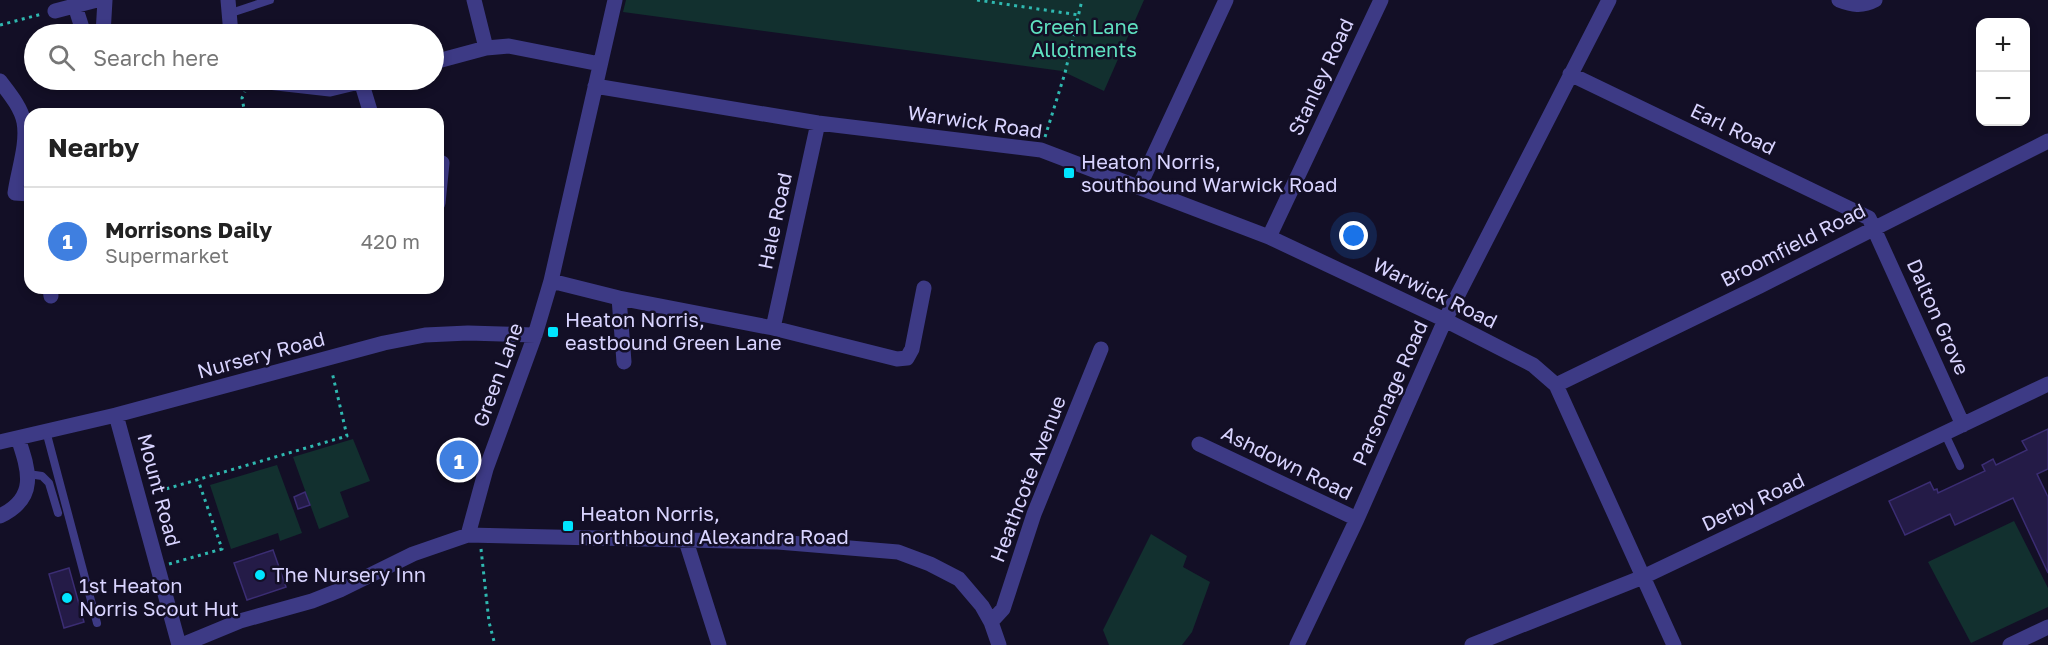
<!DOCTYPE html>
<html lang="en">
<head>
<meta charset="utf-8">
<style>
  :root { --surface:#fff; --page:#f2f2f2; --text:#222; --muted:#767676; --line:#e0e0e0; --accent:#137a85 }
  body { margin:0; font-family:"Golos Text",sans-serif; background:var(--page); color:var(--text) }
  .controls { position:absolute; right:18px; top:18px; display:grid; overflow:hidden; border-radius:12px; box-shadow:0 3px 9px #0003 }
  .controls button { width:54px; height:54px; display:grid; place-items:center; padding:0; border:0; border-bottom:2px solid var(--line); background:var(--surface); color:var(--text); font:30px sans-serif }
  .you { position:absolute; left:1354px; top:236px; width:21px; height:21px; margin:-15px; border:4px solid #fff; border-radius:50%; background:#1a73e8; box-shadow:0 0 0 9px #1a73e833 }
  .badge { display:grid; place-items:center; width:39px; height:39px; border-radius:50%; background:var(--accent); color:#fff; font-size:20px; font-weight:700 }
  .pin { position:absolute; translate:-50% -50%; border:3px solid #fff; box-shadow:0 2px 6px #0006 }
  .list { margin:0; padding:0; list-style:none }
  h2 { display:flex; justify-content:space-between; align-items:center; height:78px; margin:0; padding:0 24px; font-size:26px }
  h2 small { font-size:20px; font-weight:400; color:var(--muted) }
  .list li { display:grid; grid-template-columns:39px 1fr auto; gap:18px; align-items:center; box-sizing:border-box; height:108px; padding:0 24px; border-top:2px solid var(--line) }
  .list b { display:block; font-size:22px; white-space:nowrap }
  .list p { margin:0; font-size:20px; white-space:nowrap; color:var(--muted) }
  .list em { font-size:20px; font-style:normal; color:var(--muted) }
  .icon { flex:none; width:33px; height:33px; fill:none; stroke:currentColor; stroke-width:2; stroke-linecap:round; stroke-linejoin:round }
  .map { position:relative; flex:none; width:2048px; height:645px; overflow:hidden }
  .search { position:absolute; background:var(--surface); box-shadow:0 3px 9px #0003; left:24px; top:24px; width:420px; height:66px; display:flex; align-items:center; gap:15px; box-sizing:border-box; padding:0 21px; border-radius:33px; color:var(--muted); font-size:22px }
  .panel { position:absolute; background:var(--surface); box-shadow:0 3px 9px #0003; left:24px; top:108px; width:420px; height:186px; border-radius:18px }
  .map>svg:first-child { display:block }
</style>
</head>
<body>
<div class="map">
<svg width="2048" height="645" viewBox="0 0 2048 645">
  <rect width="100%" height="100%" fill="#130f26"/>
  <path fill="#12302f" d="M626 0H1144L1104 91 1062 71 623 12Z
    M353 439 370 481 340 492 349 517 319 529 293 457Z
    M277 465 302 533 280 541 278 533 231 549 210 485Z
    M2014 521 2048 588V607L1971 643 1928 562Z
    M1151 534 1187 556 1183 567 1210 582 1192 632 1182 645H1109L1103 630Z"/>
  <path fill="#241b47" stroke="#3b2d73" stroke-width="1.5" d="M2048 429V469L2037 474 2048 497V573L2013 498 1955 525 1950 514 1905 535 1889 501 1930 482 1934 490 1937 489 1938 493 1985 471 1982 465 1993 459 1996 465 2027 450 2022 441Z
    M305 492 310 505 298 509 294 497Z
    M273 550 286 587 247 600 234 563Z
    M69 568 84 622 64 628 49 574Z"/>
  <g fill="none" stroke-linecap="round" stroke-linejoin="round">
    <path stroke="#2fb8b0" stroke-width="3" stroke-dasharray="3 4.5" stroke-linecap="butt" d="M977 0 1079 15
      M0 25 42 14
      M245 114 242 98 245 92
      M1045 137 1065 73 1082 0
      M152 493 347 436 332 372
      M481 549 489 622 495 645
      M169 564 222 549 198 480"/>
    <path stroke="#3d3a85" stroke-width="8" d="M231 13 270 0
      M46 431 97 623
      M1945 434 1960 466
      M28 474 42 476 49 483 58 513"/>
    <path stroke="#3d3a85" stroke-width="15" d="M228 0 231 34
      M474 0 486 48
      M1839 0C1852 5 1862 7 1875 0
      M75 6 84 34
      M55 11 97 0
      M103 34 105 0
      M434 62 486 48 509 46 600 64
      M1570 74 1869 218 1963 425
      M251 80 330 89 367 80
      M0 81C9 93 21 107 24 122 28 144 18 171 15 193L30 194
      M361 81 371 114
      M595 86 818 123 1041 150 1269 237 1445 320 1533 365 1556 385 1674 645
      M438 161 442 163 438 203
      M1139 187 1226 0
      M1269 237 1381 0
      M551 281 619 298 773 328 897 359 907 358 912 349 924 288
      M50 288 51 296
      M619 298 624 362
      M773 328 818 123
      M1556 385 1760 286 2048 141
      M116 415 179 645
      M0 442 116 415 384 343 425 335 468 333 535 335
      M1199 444 1357 519
      M0 516C38 498 29 471 18 438
      M468 535 486 469 535 335 551 281 615 0
      M686 541 719 645
      M991 622 1003 609 1034 514 1101 349
      M182 645 240 621 312 601 340 590 413 554 468 535 778 542 898 552 930 564 959 579 982 606 991 622 999 645
      M1297 645 1357 519 1445 320 1609 0
      M1472 645 1643 577 2048 384
      M2010 645 2048 627"/>
  </g>
  <g fill="#00e5ff" stroke="#130f26" stroke-width="2">
    <rect x="1063" y="167" width="12" height="12" rx="3"/>
    <rect x="547" y="326" width="12" height="12" rx="3"/>
    <rect x="562" y="520" width="12" height="12" rx="3"/>
    <circle cx="260" cy="575" r="6"/>
    <circle cx="67" cy="598" r="6"/>
  </g>
  <g text-anchor="middle" stroke-width="5" stroke-linejoin="round" paint-order="stroke">
    <g font-size="20" fill="#5fe0c0" stroke="#130f26">
      <text x="1084" y="34">Green Lane<tspan x="1084" dy="23">Allotments</tspan></text>
    </g>
    <g font-size="20" fill="#d9d4ff" stroke="#130f26">
      <text transform="translate(1321 77) rotate(-65)" y="7">Stanley Road</text>
      <text transform="translate(975 122) rotate(8)" y="7">Warwick Road</text>
      <text transform="translate(1733 129) rotate(26)" y="7">Earl Road</text>
      <text transform="translate(775 221) rotate(-78)" y="7">Hale Road</text>
      <text transform="translate(1793 245) rotate(-27)" y="7">Broomfield Road</text>
      <text transform="translate(1435 293) rotate(26)" y="7">Warwick Road</text>
      <text transform="translate(1938 317) rotate(66)" y="7">Dalton Grove</text>
      <text transform="translate(261 355) rotate(-15)" y="7">Nursery Road</text>
      <text transform="translate(498 375) rotate(-70)" y="7">Green Lane</text>
      <text transform="translate(1390 393) rotate(-66)" y="7">Parsonage Road</text>
      <text transform="translate(1287 463) rotate(26)" y="7">Ashdown Road</text>
      <text transform="translate(1028 479) rotate(-69)" y="7">Heathcote Avenue</text>
      <text transform="translate(159 490) rotate(75)" y="7">Mount Road</text>
      <text transform="translate(1753 502) rotate(-25)" y="7">Derby Road</text>
    </g>
    <g font-size="20" fill="#d9d4ff" stroke="#130f26" text-anchor="start">
      <text x="1081" y="169">Heaton Norris,<tspan x="1081" dy="23">southbound Warwick Road</tspan></text>
      <text x="565" y="327">Heaton Norris,<tspan x="565" dy="23">eastbound Green Lane</tspan></text>
      <text x="580" y="521">Heaton Norris,<tspan x="580" dy="23">northbound Alexandra Road</tspan></text>
      <text x="272" y="582">The Nursery Inn</text>
      <text x="79" y="593">1st Heaton<tspan x="79" dy="23">Norris Scout Hut</tspan></text>
    </g>
  </g>
</svg>
<div class="controls">
<button>+</button>
<button>−</button>
</div>
<div class="you"></div>
<div class="pin badge" style="left:459px;top:460px;background:#3f7fe0">1</div>
<div class="search"><svg class="icon" aria-label="search" viewBox="0 0 24 24"><circle cx="10" cy="10" r="6"/><path d="M15 15l6 6"/></svg>Search here</div>
<section class="panel">
<h2>Nearby<small></small></h2>
<ul class="list">
<li><span class="badge" style="background:#3f7fe0">1</span><div><b>Morrisons Daily</b><p>Supermarket</p></div><em>420 m</em></li>
</ul>
</section>
</div>
</body>
</html>
